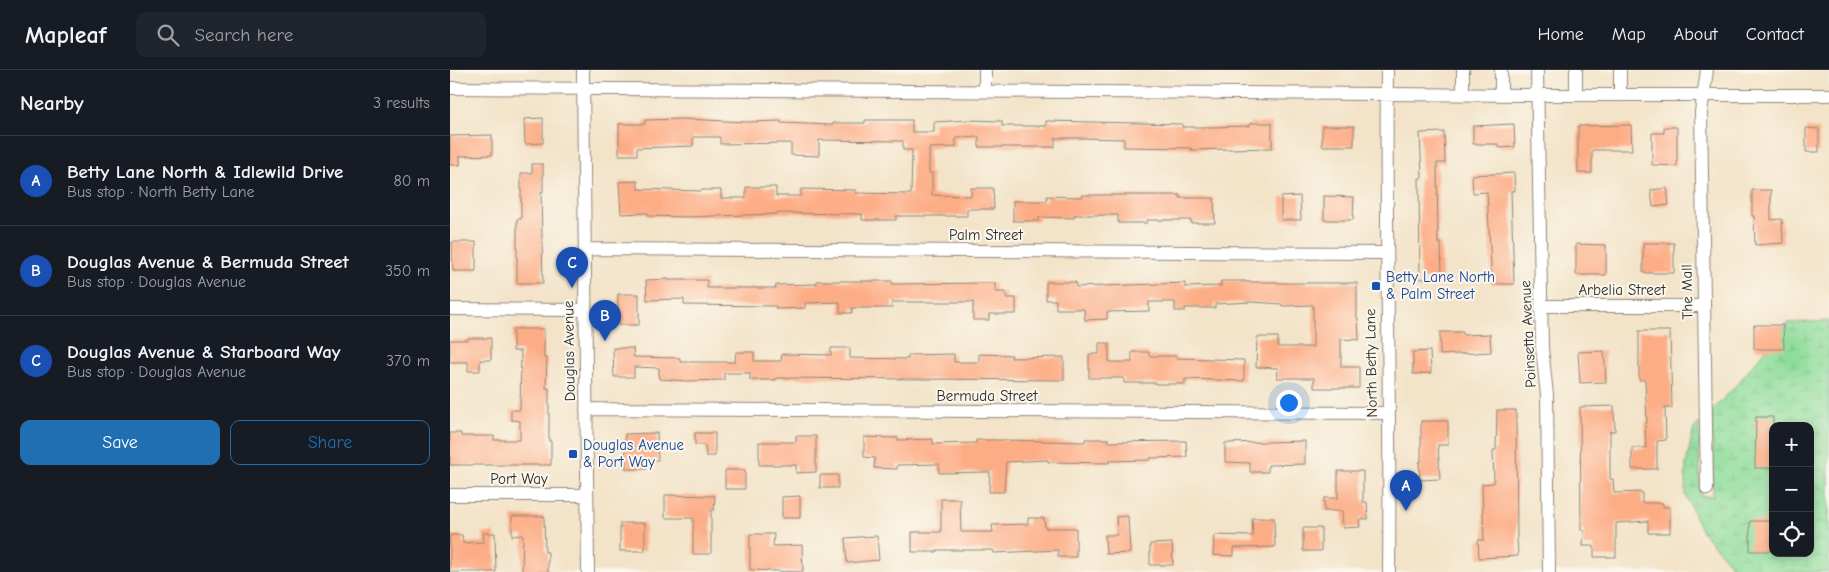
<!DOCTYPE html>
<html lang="en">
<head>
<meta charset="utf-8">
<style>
  :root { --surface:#171b24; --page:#20242c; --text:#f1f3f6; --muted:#9ea1a6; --line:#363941; --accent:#1f6fb2 }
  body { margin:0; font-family:"Comic Neue",sans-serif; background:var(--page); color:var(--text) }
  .controls { position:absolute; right:15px; bottom:15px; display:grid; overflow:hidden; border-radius:10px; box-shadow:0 2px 8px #0003 }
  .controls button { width:45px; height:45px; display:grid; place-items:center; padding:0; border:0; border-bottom:1px solid var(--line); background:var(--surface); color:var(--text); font:25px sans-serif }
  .you { position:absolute; left:838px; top:332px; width:18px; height:18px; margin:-12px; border:4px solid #fff; border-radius:50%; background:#1a73e8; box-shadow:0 0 0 8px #1a73e833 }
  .badge { display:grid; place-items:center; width:32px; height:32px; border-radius:50%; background:var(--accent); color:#fff; font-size:16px; font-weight:700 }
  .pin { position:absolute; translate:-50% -41px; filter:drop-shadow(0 1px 2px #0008) }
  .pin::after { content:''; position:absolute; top:26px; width:18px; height:15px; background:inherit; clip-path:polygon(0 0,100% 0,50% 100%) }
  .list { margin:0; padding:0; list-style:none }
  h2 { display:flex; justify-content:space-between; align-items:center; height:65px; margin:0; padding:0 20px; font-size:21px }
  h2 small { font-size:16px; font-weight:400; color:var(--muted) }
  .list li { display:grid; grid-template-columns:32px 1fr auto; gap:15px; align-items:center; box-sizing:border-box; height:90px; padding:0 20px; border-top:1px solid var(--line) }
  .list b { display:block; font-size:19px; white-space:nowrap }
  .list p { margin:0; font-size:16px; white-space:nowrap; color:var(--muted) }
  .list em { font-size:16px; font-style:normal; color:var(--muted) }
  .actions { display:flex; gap:10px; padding:15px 20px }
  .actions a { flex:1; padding:11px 0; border:1px solid var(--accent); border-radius:10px; text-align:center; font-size:18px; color:var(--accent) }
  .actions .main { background:var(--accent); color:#fff }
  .icon { flex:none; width:28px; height:28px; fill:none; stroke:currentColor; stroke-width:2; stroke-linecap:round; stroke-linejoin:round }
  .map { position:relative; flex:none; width:1379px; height:502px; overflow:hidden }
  header { display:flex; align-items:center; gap:30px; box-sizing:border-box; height:70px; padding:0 25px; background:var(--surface); border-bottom:1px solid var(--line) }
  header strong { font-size:24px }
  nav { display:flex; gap:28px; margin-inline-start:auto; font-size:18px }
  .search { width:350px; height:45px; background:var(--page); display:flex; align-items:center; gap:12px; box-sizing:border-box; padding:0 18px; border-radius:10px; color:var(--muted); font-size:19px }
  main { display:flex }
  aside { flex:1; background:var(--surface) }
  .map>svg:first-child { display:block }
</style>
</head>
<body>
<header>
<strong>Mapleaf</strong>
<div class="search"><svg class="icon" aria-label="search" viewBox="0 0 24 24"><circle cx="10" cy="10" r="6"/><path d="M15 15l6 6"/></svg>Search here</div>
<nav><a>Home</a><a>Map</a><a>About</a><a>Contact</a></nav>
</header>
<main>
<aside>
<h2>Nearby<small>3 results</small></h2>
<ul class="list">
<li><span class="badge" style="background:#1a4fb4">A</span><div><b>Betty Lane North &amp; Idlewild Drive</b><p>Bus stop · North Betty Lane</p></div><em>80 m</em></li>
<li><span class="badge" style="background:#1a4fb4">B</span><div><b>Douglas Avenue &amp; Bermuda Street</b><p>Bus stop · Douglas Avenue</p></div><em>350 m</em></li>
<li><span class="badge" style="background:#1a4fb4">C</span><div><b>Douglas Avenue &amp; Starboard Way</b><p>Bus stop · Douglas Avenue</p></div><em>370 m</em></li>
</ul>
<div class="actions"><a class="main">Save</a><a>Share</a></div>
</aside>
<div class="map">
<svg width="1379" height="502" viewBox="0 0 1379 502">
  <defs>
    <pattern id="wetland-marsh" width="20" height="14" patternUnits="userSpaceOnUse" patternTransform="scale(1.25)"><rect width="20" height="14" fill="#8fdd9b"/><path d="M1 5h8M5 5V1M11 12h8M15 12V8" fill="none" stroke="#7cbe86"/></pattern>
  </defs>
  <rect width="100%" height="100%" fill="#fbf7ec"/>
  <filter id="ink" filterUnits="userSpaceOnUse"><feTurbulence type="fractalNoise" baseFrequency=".02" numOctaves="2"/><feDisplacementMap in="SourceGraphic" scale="10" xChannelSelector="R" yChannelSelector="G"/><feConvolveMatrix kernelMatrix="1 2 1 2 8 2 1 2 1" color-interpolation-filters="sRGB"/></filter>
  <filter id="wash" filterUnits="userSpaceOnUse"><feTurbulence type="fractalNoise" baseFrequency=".0096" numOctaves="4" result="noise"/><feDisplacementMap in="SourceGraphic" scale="20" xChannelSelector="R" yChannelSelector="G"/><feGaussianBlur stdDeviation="1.12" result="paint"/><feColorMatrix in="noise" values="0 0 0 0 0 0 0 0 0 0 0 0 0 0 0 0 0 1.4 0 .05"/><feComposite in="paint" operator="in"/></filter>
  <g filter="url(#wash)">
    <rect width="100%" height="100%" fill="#f3e3c8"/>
    <path fill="url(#wetland-marsh)" stroke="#5d8463" fill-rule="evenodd" d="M1379 251V502H1282L1281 495 1251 460 1235 424 1236 394 1244 358 1249 353 1250 426H1263L1262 340 1282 320 1338 253ZM1323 356H1360V483H1323Z"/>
    <g id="blocks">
      <path fill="#fdad86" d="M93 48V73L75 74 74 49Z
        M234 49 296 52 331 51V53L383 55V53H415V50H462V62H484V52L519 50 552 51V56H596V51L733 54 732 57H763L800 56V53H822V78L741 80V78L674 77V69L630 68H605V77H529V67L506 68V77L479 78V103H482V125L521 126V118H543L544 139H517V146H446V150H412V144L326 143V144L236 147 198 146V143L171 144 169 112 188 111V119L251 121V120H271V128H296V117H326V126H351V119L406 120V123L461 124 462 80H453V71L369 70V86L341 85V73L270 74V67H243V76L187 78V85H169V54H195V50Z
        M1064 54 1065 77 1048 78V74H1023V56Z
        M1181 55 1182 80H1142V103H1128V56Z
        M872 56H904V76H872Z
        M1214 57H1227V96L1202 95V63H1214Z
        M1356 58 1369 59V82H1356Z
        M994 62 995 93H987L988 173H991L992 208 970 209 969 108H972L970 63Z
        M42 65V85L10 86V95H0V66Z
        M82 94H93V122H91L93 213H67V149H71V103H82Z
        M1064 103 1065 121H1061L1064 214H1042L1037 122 1023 123 1022 105Z
        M1217 118 1219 135 1203 137 1201 120Z
        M1302 120H1321V150L1332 149 1333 173 1305 175 1304 146H1302Z
        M632 125H730V128H764L765 153H741V150H697V153H668V145H624V148L589 147V151H563V131H597V126L632 127Z
        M850 126 851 150H831V127Z
        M874 126 904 127 903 150H874Z
        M2 172H26V201H3Z
        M1193 173H1224V203H1193Z
        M1126 174 1156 175V205H1126Z
        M218 209V210H257V218H326V215L367 214V211H442V214L545 213V222H556V228H566V244H539V250H523V232H442V238H402V243H390V232L355 233V238L326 239V236L234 235V229L197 230 196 210Z
        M771 211H795V212H827V213H907V248H908L909 270 891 269V297H909V318H864V308H827L828 298 806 297 807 267H828V277H863V235L832 236V234L801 232 765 234V238H735V241H725V232H699V241L657 242V249L635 250 634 239H606V230H596V212H626V217L735 213V217L771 216Z
        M168 224H189V255H168Z
        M1304 255H1333L1334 279H1304Z
        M63 259H94V288H97L96 318H99V371H101V395H0V363H11V366H44V370H70V351L61 350V340H70L71 281H63Z
        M1189 261H1220L1222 338H1215L1216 370 1207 371V399H1182V378H1196L1195 353H1197L1195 310H1189Z
        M990 262H1013V265L1040 264 1041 282 990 285Z
        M18 268H41V290H30V301H18V292H0V270H18Z
        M649 273H659V292H682V282H699V286H726V288L794 290V311L735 309V314H706V313H674V308H639V284H649Z
        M163 278H183L184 287 230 288V292H285L286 282H304V291H331L332 284 381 285V278H400V288L458 289V285L504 284V292H529V284L562 285 561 288 614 287V310L326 308V310H300V303H274V310L238 311 209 309V298L184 297V307H164Z
        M980 281 981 303 963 304V282Z
        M1154 281 1156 312 1130 313 1128 282Z
        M1164 336 1165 361H1160V409H1163L1164 423 1192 422V433H1213V437H1220V463H1198V451L1166 453V487H1144V476H1133L1134 460H1131L1130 337Z
        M1047 340H1066L1067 468 1068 486 1029 488 1028 470H1034L1032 414 1044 413 1043 380H1046Z
        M1306 347H1323V398H1305Z
        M971 351H998V375H988L990 409 970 410 969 392H971Z
        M207 363 208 390H197V399H176L175 364Z
        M245 363H265V386H256L255 375H245Z
        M346 366H366V402L346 403V395H309V372H346Z
        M414 367 448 368V370L483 369V374L526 373V370H552L635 372V369H659V372L736 371 737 387 700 388V390L659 391V393L598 392V390L556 392 554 422H539L540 402 489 403V394L447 395V399L424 398 425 388 414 387Z
        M855 371V394L818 395V402H800V393L775 392V373Z
        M275 400H295V419H275Z
        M888 401H913V432H917L918 449H909L910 457 893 458 892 441H874V428H888Z
        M370 405H388V418H370Z
        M215 425 265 426 264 440H261V484H243V448H215Z
        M350 426V448H332V427Z
        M491 429H510L511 462H543L542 455 578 454V448H594L595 458H626V487H608V480L544 483 543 480H487V482H462V462H491Z
        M62 446H94L95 482H98V502H72L73 465 62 466Z
        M678 446 680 483 656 484 655 465H667L666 447Z
        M802 448H824L825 477 784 478V486L763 485 764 465 803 466Z
        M1300 451H1322V481H1300Z
        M170 453H195V481H170Z
        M853 458H871V481H853Z
        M33 463H45L46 502H0V465H12L13 473 34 472Z
        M300 464H324L323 476 352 475 353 502 300 500Z
        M427 466 429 490 397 493 395 468Z
        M722 473 723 495H700V474Z"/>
    </g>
  </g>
  <g filter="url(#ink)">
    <use href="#blocks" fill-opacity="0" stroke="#8f877a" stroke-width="1"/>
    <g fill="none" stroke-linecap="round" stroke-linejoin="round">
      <defs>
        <path id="minor" d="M133 0 138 502
          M535 0V21
          M937 0C935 167 941 335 939 502
          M1013 0V25
          M1051 0V25
          M1087 0 1092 278 1097 325 1099 502
          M1170 0V25
          M0 18 1087 25H1379
          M1126 25V0
          M135 179 936 183
          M1091 236H1253
          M0 239 134 240
          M136 339 938 343
          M1257 419 1251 42 1257 0
          M0 425H137"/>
      </defs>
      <use href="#minor" stroke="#8f877a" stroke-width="14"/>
      <use href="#minor" stroke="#fff" stroke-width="12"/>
    </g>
  </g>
  <g fill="#1a4fb4" stroke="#fbf7ec" stroke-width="2">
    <rect x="921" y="211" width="10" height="10" rx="2.5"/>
    <rect x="118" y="379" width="10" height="10" rx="2.5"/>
  </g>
  <g text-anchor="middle" stroke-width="4" stroke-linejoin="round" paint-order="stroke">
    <g font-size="15" fill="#2b2b2b" stroke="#fbf7ec">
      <text x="536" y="170">Palm Street</text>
      <text x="1172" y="225">Arbelia Street</text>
      <text transform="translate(1237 222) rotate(-91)" y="5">The Mall</text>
      <text transform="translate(1078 264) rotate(-93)" y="5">Poinsetta Avenue</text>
      <text transform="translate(119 281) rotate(-91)" y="5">Douglas Avenue</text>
      <text transform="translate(921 293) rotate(-91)" y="5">North Betty Lane</text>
      <text x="537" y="331">Bermuda Street</text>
      <text x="69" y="414">Port Way</text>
    </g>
    <g font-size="15" fill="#164399" stroke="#fbf7ec" text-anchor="start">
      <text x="936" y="212">Betty Lane North<tspan x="936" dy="17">&amp; Palm Street</tspan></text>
      <text x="133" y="380">Douglas Avenue<tspan x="133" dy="17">&amp; Port Way</tspan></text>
    </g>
  </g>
</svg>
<div class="controls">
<button>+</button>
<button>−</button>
<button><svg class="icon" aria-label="locate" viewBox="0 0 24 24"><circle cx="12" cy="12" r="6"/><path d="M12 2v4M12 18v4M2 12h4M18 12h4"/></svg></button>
</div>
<div class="you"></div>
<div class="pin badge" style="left:956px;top:441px;background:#1a4fb4">A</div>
<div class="pin badge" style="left:155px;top:271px;background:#1a4fb4">B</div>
<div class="pin badge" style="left:122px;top:218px;background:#1a4fb4">C</div>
</div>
</main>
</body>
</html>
